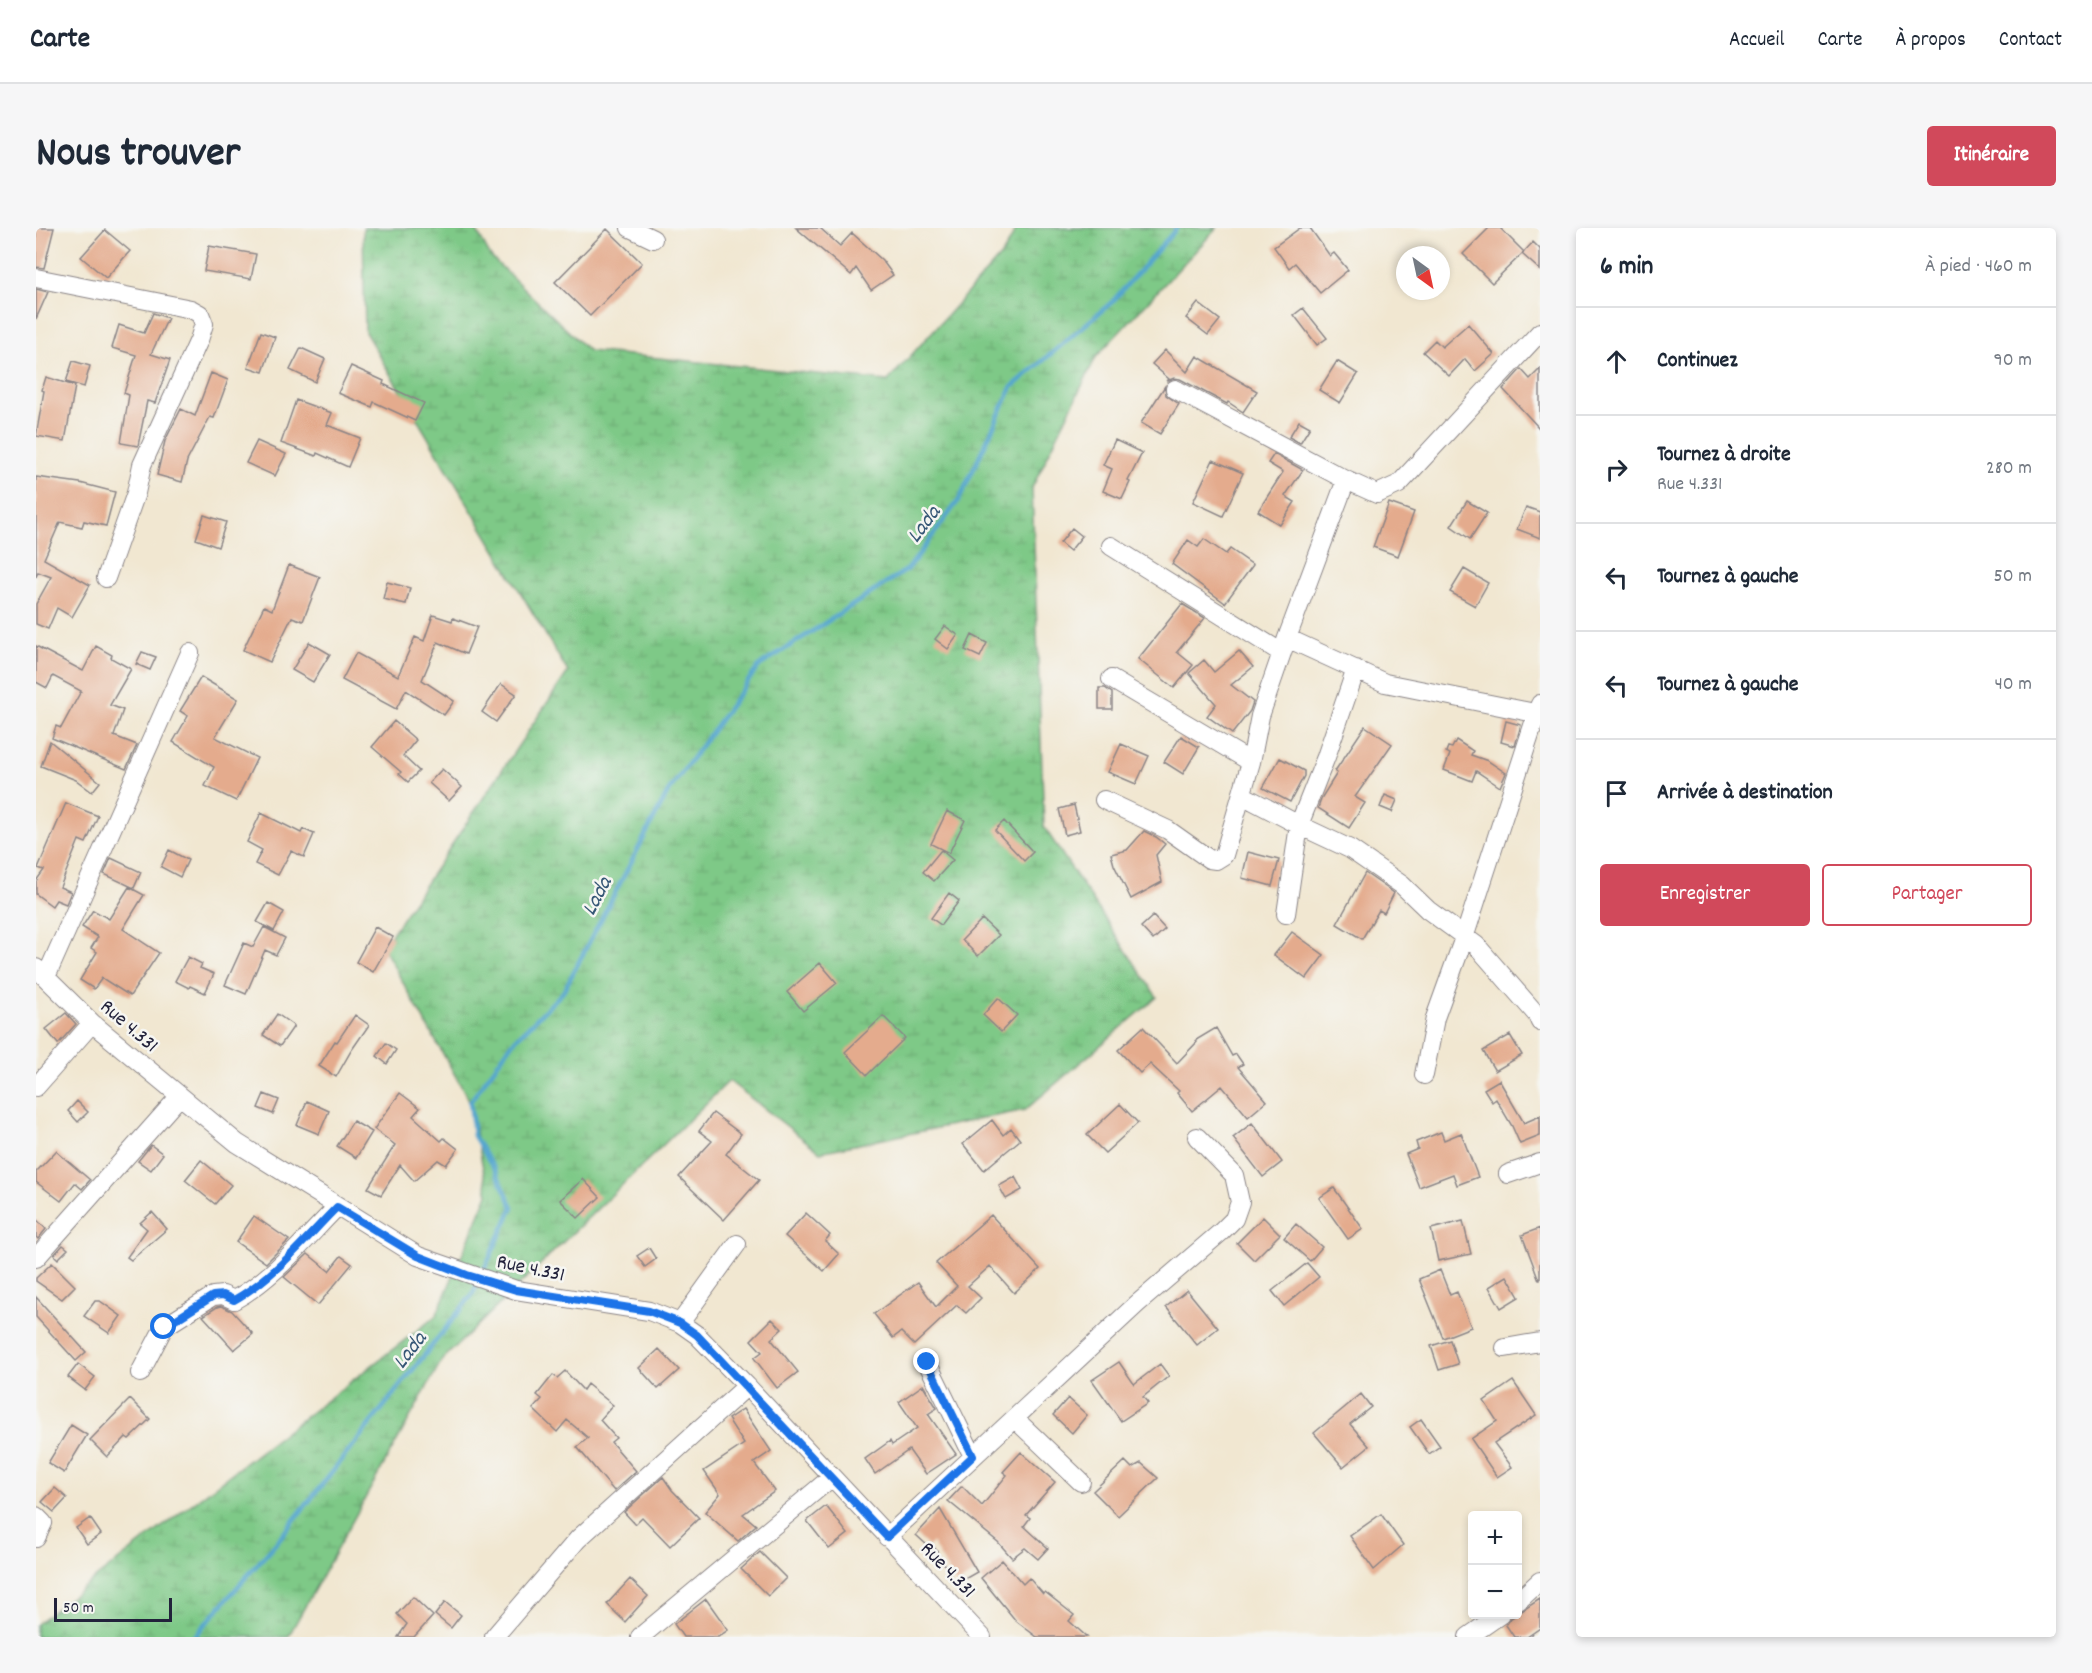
<!DOCTYPE html>
<html lang="fr">
<head>
<meta charset="utf-8">
<style>
  :root { --surface:#fff; --page:#f6f6f7; --text:#1f2937; --muted:#747a83; --line:#e0e1e3; --accent:#d1495b }
  body { margin:0; font-family:Dekko,sans-serif; background:var(--page); color:var(--text) }
  .controls { position:absolute; right:18px; bottom:18px; display:grid; overflow:hidden; border-radius:6px; box-shadow:0 3px 9px #0003 }
  .controls button { width:54px; height:54px; display:grid; place-items:center; padding:0; border:0; border-bottom:2px solid var(--line); background:var(--surface); color:var(--text); font:30px sans-serif }
  .compass { position:absolute; left:1360px; top:18px; width:54px; height:54px; border-radius:50%; background:var(--surface); box-shadow:0 3px 9px #0003; rotate:147deg }
  .scale { position:absolute; left:18px; bottom:15px; width:118px; box-sizing:border-box; padding-left:6px; border:3px solid #22223b; border-top:0; font-size:16px; line-height:21px; white-space:nowrap; color:#22223b; -webkit-text-stroke:4px #f6f6f2; paint-order:stroke }
  .stop { position:absolute; width:18px; height:18px; margin:-14px; border:4px solid #1a73e8; border-radius:50%; background:#fff }
  .stop.end { background:#1a73e8; border-color:#fff; box-shadow:0 2px 6px #0008 }
  .list { margin:0; padding:0; list-style:none }
  h2 { display:flex; justify-content:space-between; align-items:center; height:78px; margin:0; padding:0 24px; font-size:26px }
  h2 small { font-size:20px; font-weight:400; color:var(--muted) }
  .list li { display:grid; grid-template-columns:39px 1fr auto; gap:18px; align-items:center; box-sizing:border-box; height:108px; padding:0 24px; border-top:2px solid var(--line) }
  .list b { display:block; font-size:22px; white-space:nowrap }
  .list p { margin:0; font-size:20px; white-space:nowrap; color:var(--muted) }
  .list em { font-size:20px; font-style:normal; color:var(--muted) }
  .actions { display:flex; gap:12px; padding:18px 24px }
  .actions a { flex:1; padding:14px 0; border:2px solid var(--accent); border-radius:6px; text-align:center; font-size:21px; color:var(--accent) }
  .actions .main { background:var(--accent); color:#fff }
  .icon { flex:none; width:33px; height:33px; fill:none; stroke:currentColor; stroke-width:2; stroke-linecap:round; stroke-linejoin:round }
  .map { position:relative; flex:none; width:1504px; height:1409px; overflow:hidden; border-radius:6px }
  header { display:flex; align-items:center; gap:36px; box-sizing:border-box; height:84px; padding:0 30px; background:var(--surface); border-bottom:2px solid var(--line) }
  header strong { font-size:28px }
  nav { display:flex; gap:33px; margin-inline-start:auto; font-size:21px }
  .intro { display:flex; align-items:center; justify-content:space-between; box-sizing:border-box; height:144px; padding:0 36px }
  h1 { margin:0; font-size:42px }
  .button { padding:15px 27px; border-radius:6px; background:var(--accent); color:#fff; font-size:21px; font-weight:700 }
  main { display:flex; gap:36px; padding:0 36px }
  aside { flex:1; background:var(--surface); border-radius:6px; box-shadow:0 3px 9px #0003 }
  .map>svg:first-child { display:block }
</style>
</head>
<body>
<header>
<strong>Carte</strong>
<nav><a>Accueil</a><a>Carte</a><a>À propos</a><a>Contact</a></nav>
</header>
<div class="intro"><h1>Nous trouver</h1><a class="button">Itinéraire</a></div>
<main>
<div class="map">
<svg width="1504" height="1409" viewBox="0 0 1504 1409">
  <defs>
    <pattern id="wetland-marsh" width="20" height="14" patternUnits="userSpaceOnUse" patternTransform="scale(1.5)"><rect width="20" height="14" fill="#7ec987"/><path d="M1 5h8M5 5V1M11 12h8M15 12V8" fill="none" stroke="#6dac75"/></pattern>
  </defs>
  <rect width="100%" height="100%" fill="#f6f6f2"/>
  <filter id="ink" filterUnits="userSpaceOnUse"><feTurbulence type="fractalNoise" baseFrequency=".0167" numOctaves="2"/><feDisplacementMap in="SourceGraphic" scale="12" xChannelSelector="R" yChannelSelector="G"/><feConvolveMatrix kernelMatrix="1 2 1 2 8 2 1 2 1" color-interpolation-filters="sRGB"/></filter>
  <filter id="wash" filterUnits="userSpaceOnUse"><feTurbulence type="fractalNoise" baseFrequency=".008" numOctaves="4" result="noise"/><feDisplacementMap in="SourceGraphic" scale="24" xChannelSelector="R" yChannelSelector="G"/><feGaussianBlur stdDeviation="1.35" result="paint"/><feColorMatrix in="noise" values="0 0 0 0 0 0 0 0 0 0 0 0 0 0 0 0 0 1.4 0 .05"/><feComposite in="paint" operator="in"/></filter>
  <g filter="url(#wash)">
    <rect width="100%" height="100%" fill="#f1e7d1"/>
    <path fill="url(#wetland-marsh)" stroke="#507661" stroke-width="1.5" d="M327 0H439L455 29 553 123 852 153 968 24 981 0H1181L1060 129 996 260 1008 599 1121 769 989 882 784 924 693 853 406 1132 252 1409H0V1396L400 1088 452 966 434 874 347 719 532 444 329 104Z"/>
    <g fill="none" stroke-linecap="round" stroke-linejoin="round">
      <path stroke="#55a6cf" stroke-width="4.5" d="M446 1046 477 979 459 942 438 908 434 874 476 815 527 764 632 564 723 438 872 341 923 272 976 159 1076 74 1141 0
        M158 1409 240 1315 436 1067 443 1053"/>
    </g>
    <g id="blocks">
      <path fill="#e4ab8d" d="M0 0H18L8 40 0 39Z
        M760 0H784L804 18 816 5 846 32 857 47 835 62 820 40 815 47Z
        M1264 0H1274L1294 28 1298 25 1312 42 1284 65 1259 35 1253 40 1238 19Z
        M1453 0H1464L1488 24 1456 55 1427 26Z
        M571 1 606 35 554 88 519 54Z
        M69 2 94 23 70 50 45 29Z
        M1497 14 1504 21V42L1486 26Z
        M173 18 220 26 215 51 168 43Z
        M0 61 12 64 0 91Z
        M1162 75 1184 92 1172 107 1150 90Z
        M1267 80 1291 110 1281 117 1258 87Z
        M117 85 132 90 115 126 134 132 119 175 111 173 102 218 85 215 93 167 88 165 100 127 76 120 83 97 108 105Z
        M1432 96 1458 126 1439 143 1429 131 1413 148 1387 124 1399 112 1406 119Z
        M225 104 239 109 227 144 212 139Z
        M265 120 289 131 279 154 254 142Z
        M1129 122 1151 144 1161 128 1221 163 1207 184 1192 174 1191 176 1144 151 1138 150 1131 153 1133 151 1116 136Z
        M37 133 54 138 48 159 30 154Z
        M1301 133 1322 146 1304 175 1283 162Z
        M315 138 348 153 347 156 388 175 379 193 338 174 336 179 302 165Z
        M1485 141 1494 151 1504 141V201L1467 161Z
        M175 145 192 152 178 190 174 189 151 233 146 254 121 247 129 213 145 181 159 188Z
        M10 149 39 158 29 213 0 208 8 163 6 162Z
        M1129 158 1130 167 1143 176 1124 206 1105 195Z
        M260 172 296 185 291 197 324 210 312 239 281 225 280 228 245 215Z
        M1263 193 1274 199 1264 215 1253 209Z
        M1079 212 1106 225 1092 253 1094 254 1086 271 1067 263 1076 241 1067 237Z
        M221 213 250 226 239 248 210 235Z
        M1238 226 1267 242 1249 268 1259 274 1244 297 1222 283 1247 244 1232 235Z
        M1177 232 1207 245 1187 288 1157 274Z
        M0 249 44 255 79 264 70 298 48 293 46 299 24 294 8 331 54 357 36 389 21 380 12 401 0 396V376L15 349 2 344 0 349Z
        M1431 273 1451 285 1434 311 1415 298Z
        M1353 275 1378 284 1362 328 1337 319Z
        M1490 279 1504 284V310L1481 301Z
        M168 287 190 294 182 319 160 311Z
        M1036 300 1046 308 1034 323 1024 315Z
        M1168 311 1190 326 1194 321 1217 337 1189 375 1136 336 1152 312 1162 319Z
        M253 337 284 349 267 393 256 389 234 434 207 422 228 378 236 382Z
        M1428 341 1452 355 1439 378 1414 364Z
        M351 354 374 360 370 376 347 371Z
        M1146 376 1169 390 1141 424 1157 437 1138 460 1102 431Z
        M397 387 416 393 417 390 441 399 430 426 402 414 386 452 418 473 408 487 370 462 360 481 306 452 320 425 362 448 379 409 388 413Z
        M909 398 922 407 912 421 899 411Z
        M936 407 951 415 944 429 929 422Z
        M273 414 294 426 277 454 256 442Z
        M0 418 47 443 60 418 76 427 75 430 95 441 74 477 87 482 78 508 101 517 90 541 16 510 20 498 25 500 45 463 17 448 11 460 0 454Z
        M1203 423 1217 439 1195 457 1217 474 1214 483 1196 506 1171 488 1180 476 1153 445 1168 432 1178 444Z
        M106 424 120 429 114 442 100 436Z
        M165 449 202 471 179 509 221 530 200 573 169 558 178 539 137 514 152 488 144 483Z
        M465 456 480 466 460 494 446 484Z
        M1063 460H1069L1076 465V481H1063Z
        M358 493 380 512 367 528 383 543 372 554 363 546 365 544 336 519Z
        M1470 493 1485 497 1479 518 1465 514Z
        M1329 498 1356 516 1319 569 1329 575 1313 600 1282 580 1286 569 1301 545 1299 543Z
        M1145 508 1163 519 1147 546 1128 534Z
        M1420 512 1437 523 1435 527 1452 533 1470 545 1464 559 1440 543 1436 553 1408 542 1414 526 1410 524 1412 519 1416 520Z
        M14 513 64 554 56 564 40 552 5 538Z
        M1085 516 1113 528 1100 556 1072 544Z
        M1244 530 1268 543V548L1254 574 1227 560Z
        M406 541 426 559 413 573 393 555Z
        M1349 567 1361 572 1356 584 1344 579Z
        M30 575 62 588 50 615 43 612 24 659 35 664 30 676 20 672 16 678 0 666V653L8 642 2 640Z
        M1038 577 1044 603 1029 607 1023 581Z
        M911 583 929 592 913 625 895 616Z
        M225 585 265 605 267 601 278 606 268 629 255 623 242 647 219 636 226 622 211 614Z
        M968 593 997 624 988 633 959 602Z
        M1108 603 1120 609 1129 616 1120 627 1126 654 1095 671 1078 637 1075 626 1091 622Z
        M133 622 152 632 144 649 125 639Z
        M905 622 917 632 898 653 887 644Z
        M1212 624 1243 632 1236 658 1206 650Z
        M75 630 105 644 98 660 68 646Z
        M1329 645 1358 665 1348 685 1343 682 1326 711 1301 696Z
        M93 659 108 667 87 701 123 725 94 768 66 750 58 761 44 752 61 724 55 720 62 709 46 699 57 682 73 691Z
        M913 665 923 673 905 697 895 690Z
        M232 675 248 684 238 703 221 694Z
        M1117 688 1129 701 1117 712 1105 699Z
        M946 691 963 707 942 728 926 712Z
        M228 699 249 710 240 727 229 722 210 766 189 757 208 715 217 719Z
        M339 699 357 709 337 744 320 734Z
        M1256 704 1288 727 1270 751 1238 727Z
        M152 729 166 736 164 740 178 746 169 765 154 758 153 760 139 753Z
        M784 735 801 755 767 783 751 764Z
        M962 770 981 787 965 804 947 787Z
        M30 785 40 796 22 816 10 801Z
        M241 786 258 798 244 818 227 807Z
        M319 787 333 797 315 823 300 849 283 838 299 813 301 814Z
        M847 788 869 810 831 847 809 824Z
        M1107 799 1141 835 1161 814 1160 812 1180 800 1196 828 1200 826 1207 836 1202 839 1231 873 1212 889 1186 858 1156 883 1141 865 1143 863 1114 836 1104 845 1082 822Z
        M1474 807 1486 827 1459 843 1447 823Z
        M350 815 360 822 351 836 341 828Z
        M1463 852 1488 895 1504 888V908L1484 916 1476 898 1460 871 1456 874 1448 861Z
        M364 865 384 880 377 888 405 913 408 910 422 921 410 937 402 932 378 953 364 937 345 967 332 960 359 917 338 901Z
        M228 866 243 872 237 886 222 880Z
        M41 873 52 884 42 894 32 883Z
        M271 873 293 883 283 906 261 897Z
        M1084 876 1102 895 1069 925 1051 907Z
        M677 885 705 906 690 926 723 952 688 992 643 949 676 913 663 903Z
        M956 892 967 907 975 900 984 912 948 942 927 916Z
        M317 893 336 904 320 930 301 918Z
        M1216 895 1246 934 1227 949 1197 910Z
        M1405 904 1408 912 1425 905 1442 949 1421 957 1417 946 1383 959 1370 926 1382 921 1380 914Z
        M115 917 127 926 115 942 102 933Z
        M20 923 54 952 46 961 39 955 25 973 0 954V944Z
        M165 932 195 957 179 976 149 952Z
        M979 949 986 962 970 971 963 958Z
        M547 951 564 969 542 990 524 972Z
        M1298 960 1327 1001 1312 1011 1283 970Z
        M116 984 131 1001 95 1032 91 1029 111 1001 104 995Z
        M770 985 794 1007 789 1013 803 1026 788 1043 749 1008Z
        M955 987 1004 1041 978 1065 954 1038 932 1058 945 1070 930 1085 921 1077 878 1117 865 1104 857 1110 838 1086 882 1054 900 1079 921 1058 900 1035Z
        M218 988 253 1012 230 1035 200 1014Z
        M1227 989 1244 1006 1218 1032 1201 1015Z
        M0 991 10 1001 2 1011 0 1009Z
        M1427 993 1435 1026 1402 1033 1395 1001Z
        M1260 996 1286 1019 1274 1033 1248 1010Z
        M1504 1000V1052H1503L1486 1007Z
        M27 1017 32 1021 22 1031 18 1027Z
        M613 1020 620 1031 609 1039 601 1028Z
        M272 1026 293 1043 305 1028 316 1036 282 1077 248 1049Z
        M16 1035 39 1058 26 1071 0 1053V1050Z
        M1271 1035 1283 1049 1248 1078 1236 1063Z
        M1404 1042 1414 1067 1421 1064 1435 1099 1407 1110 1383 1051Z
        M1471 1048 1483 1069 1465 1080 1453 1059Z
        M1151 1062 1182 1100 1161 1117 1130 1079Z
        M0 1069 50 1124 40 1133 0 1089Z
        M59 1073H64L85 1088 73 1105 48 1088Z
        M185 1078 196 1083 217 1106 198 1122 167 1088 181 1079Z
        M736 1091 746 1101 735 1111 762 1144 741 1160 718 1130 726 1124 715 1112Z
        M1414 1112 1422 1136 1403 1142 1395 1118Z
        M623 1121 643 1142 622 1161 603 1140Z
        M1083 1134 1098 1156 1124 1136 1133 1148 1107 1169 1112 1175 1085 1193 1056 1152Z
        M42 1136 59 1149 49 1162 32 1149Z
        M529 1143 547 1162 551 1156 577 1177 564 1192 580 1210 575 1214 600 1243 578 1263 541 1219 552 1210 531 1192 521 1204 497 1181 506 1171 501 1167 517 1147 521 1150Z
        M1477 1153 1500 1187 1458 1215 1476 1239 1461 1249 1435 1211 1461 1193 1448 1173Z
        M887 1157 901 1180 892 1186 920 1226 890 1246 873 1222 839 1246 829 1231 854 1213 856 1217 881 1200 863 1174Z
        M1325 1166 1335 1179 1314 1196 1333 1218 1307 1239 1278 1205Z
        M1032 1170 1051 1187 1036 1205 1017 1187Z
        M94 1171 114 1191 93 1211 90 1209 71 1229 54 1212Z
        M707 1181 735 1223 718 1235 739 1263 707 1286 720 1297 702 1313 669 1284 684 1266 668 1243 708 1216 692 1191Z
        M1385 1191 1404 1218 1393 1226 1374 1199Z
        M35 1197 51 1207 28 1245 12 1235Z
        M985 1224 1019 1254 990 1287 994 1290 988 1298 1012 1320 1002 1331 989 1320 976 1330 962 1314 912 1273 926 1258 946 1278 971 1247 967 1244Z
        M1089 1233 1096 1240 1105 1235 1122 1250 1082 1288 1057 1263Z
        M627 1249 636 1262 663 1290 634 1318 606 1289 599 1296 588 1284Z
        M19 1260 31 1270 18 1284 6 1274Z
        M790 1278 812 1306 793 1321 771 1293Z
        M904 1281 941 1344 920 1356 896 1315 892 1318 880 1307Z
        M1345 1286 1367 1317 1338 1342 1314 1308Z
        M54 1290 65 1306 51 1316 40 1300Z
        M724 1324 750 1350 732 1368 705 1341Z
        M966 1332 987 1356 993 1350 1007 1366 1009 1364 1038 1387 1033 1393 1051 1409H1001L980 1393 945 1350Z
        M594 1351 612 1368 589 1394 571 1376Z
        M377 1369 397 1388 378 1409H362L371 1396 361 1386Z
        M670 1371 692 1402 682 1409H647L638 1396Z
        M1504 1371V1400L1491 1409H1478L1470 1397 1475 1390Z
        M409 1374 425 1387 415 1400 399 1387Z"/>
    </g>
  </g>
  <g filter="url(#ink)">
    <use href="#blocks" fill-opacity="0" stroke="#8a8486" stroke-width="1.5"/>
    <g fill="none" stroke-linecap="round" stroke-linejoin="round">
      <defs>
        <path id="minor" d="M594 0 617 11
          M0 50 155 81 164 86 168 96 163 112 106 237 100 265 70 350
          M1139 161 1310 252 1341 266 1363 256 1504 104
          M1075 318 1246 425
          M1251 410 1349 455 1504 486
          M1075 451 1215 534
          M1206 567 1263 597 1314 621 1366 657 1392 682 1440 717 1501 787 1504 794
          M1068 572 1132 602 1173 631 1180 632 1188 627 1215 534 1224 488 1251 410 1310 252
          M1250 686 1263 597 1290 529 1320 441
          M0 740 56 795 201 915 382 1028 480 1062 613 1083 644 1095 661 1107 711 1158 946 1409
          M10 749 154 425
          M1388 847 1399 790 1429 707 1504 476
          M0 859 56 795
          M1472 946 1504 935
          M0 1030 143 869
          M644 1095 701 1016
          M1469 1120 1504 1114
          M891 1134 937 1228
          M104 1145 128 1099 177 1068 187 1067 198 1072C238 1050 269 1011 301 979
          M979 1191 1045 1254
          M0 1288 7 1295 0 1310
          M851 1309 1101 1076 1185 1004 1198 991 1204 974 1198 947 1161 909
          M1482 1373 1504 1353
          M458 1409 542 1311 711 1158
          M604 1409 796 1249
          M1432 1409 1465 1386"/>
      </defs>
      <use href="#minor" stroke="#8a8486" stroke-width="20"/>
      <use href="#minor" stroke="#fff" stroke-width="18"/>
    </g>
  </g>
  <g fill="none" stroke-linecap="round" stroke-linejoin="round" filter="url(#ink)">
    <path stroke="#1a73e8" stroke-width="8" d="M128 1099 177 1068 187 1067 198 1072C238 1050 269 1011 301 979L382 1028 431 1047 480 1062 613 1083 644 1095 661 1107 851 1309 937 1228 891 1134"/>
  </g>
  <g text-anchor="middle" stroke-width="5" stroke-linejoin="round" paint-order="stroke">
    <g font-size="21" fill="#22223b" stroke="#f6f6f2">
      <text transform="translate(94 797) rotate(41)" y="7">Rue 4.331</text>
      <text transform="translate(495 1039) rotate(12)" y="7">Rue 4.331</text>
      <text transform="translate(913 1341) rotate(46)" y="7">Rue 4.331</text>
    </g>
    <g font-size="22" font-style="italic" fill="#365776" stroke="#f6f6f2">
      <text transform="translate(886 295) rotate(-53)" y="8">Lada</text>
      <text transform="translate(559 667) rotate(-62)" y="8">Lada</text>
      <text transform="translate(372 1121) rotate(-52)" y="8">Lada</text>
    </g>
  </g>
</svg>
<div class="controls">
<button>+</button>
<button>−</button>
</div>
<svg class="compass" viewBox="-18 -18 36 36"><path d="M0-13l5 13h-10z" fill="#e53935"/><path d="M0 13l5-13h-10z" fill="#747a83"/></svg>
<div class="scale">50 m</div>
<div class="stop" style="left:128px;top:1099px"></div>
<div class="stop end" style="left:891px;top:1134px"></div>
</div>
<aside>
<h2>6 min<small>À pied · 460 m</small></h2>
<ul class="list">
<li><svg class="icon" aria-label="ahead" viewBox="0 0 24 24"><path d="M12 20V5M6 11l6-6 6 6"/></svg><div><b>Continuez</b></div><em>90 m</em></li>
<li><svg class="icon" aria-label="right" viewBox="0 0 24 24"><path d="M7 20v-9h11M14 6l5 5-5 5"/></svg><div><b>Tournez à droite</b><p>Rue 4.331</p></div><em>280 m</em></li>
<li><svg class="icon" aria-label="left" viewBox="0 0 24 24"><path d="M17 20v-9H6M10 6l-5 5 5 5"/></svg><div><b>Tournez à gauche</b></div><em>50 m</em></li>
<li><svg class="icon" aria-label="left" viewBox="0 0 24 24"><path d="M17 20v-9H6M10 6l-5 5 5 5"/></svg><div><b>Tournez à gauche</b></div><em>40 m</em></li>
<li><svg class="icon" aria-label="arrive" viewBox="0 0 24 24"><path d="M6 21V4h12l-3 4 3 4H6"/></svg><div><b>Arrivée à destination</b></div></li>
</ul>
<div class="actions"><a class="main">Enregistrer</a><a>Partager</a></div>
</aside>
</main>
</body>
</html>
